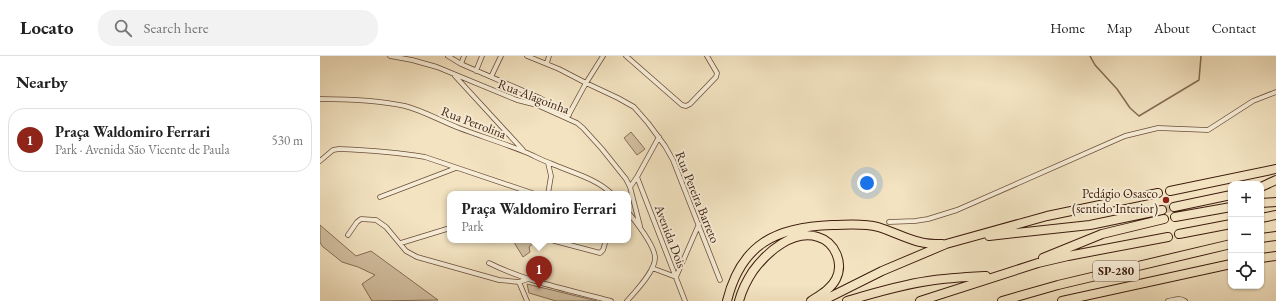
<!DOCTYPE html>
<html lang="en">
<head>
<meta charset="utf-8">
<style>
  :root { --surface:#fff; --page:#f2f2f2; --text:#222; --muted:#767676; --line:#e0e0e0; --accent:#8f2418 }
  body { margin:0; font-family:"EB Garamond",serif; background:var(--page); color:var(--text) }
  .controls { position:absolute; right:12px; bottom:12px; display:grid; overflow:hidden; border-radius:8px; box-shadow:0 1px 3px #0004 }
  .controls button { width:36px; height:36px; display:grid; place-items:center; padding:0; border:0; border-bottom:1px solid var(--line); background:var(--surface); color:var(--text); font:20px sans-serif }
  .you { position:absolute; left:547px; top:127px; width:14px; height:14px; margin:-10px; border:3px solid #fff; border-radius:50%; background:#1a73e8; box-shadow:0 0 0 6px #1a73e833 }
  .badge { display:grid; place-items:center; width:26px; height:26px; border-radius:50%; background:var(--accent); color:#fff; font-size:13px; font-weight:700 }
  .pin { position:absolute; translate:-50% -33px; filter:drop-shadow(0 1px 2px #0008) }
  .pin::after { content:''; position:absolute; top:21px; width:14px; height:12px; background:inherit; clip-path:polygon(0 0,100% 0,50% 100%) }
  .popup { position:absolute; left:127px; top:135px; width:184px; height:52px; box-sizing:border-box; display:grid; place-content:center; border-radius:8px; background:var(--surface); filter:drop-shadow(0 1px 3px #0005); font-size:13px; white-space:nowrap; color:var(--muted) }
  .popup b { font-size:15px; color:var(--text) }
  .popup::after { content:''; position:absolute; left:50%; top:100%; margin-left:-8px; border:8px solid transparent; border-top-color:var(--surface) }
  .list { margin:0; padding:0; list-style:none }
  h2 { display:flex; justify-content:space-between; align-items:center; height:52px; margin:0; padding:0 16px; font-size:17px }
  h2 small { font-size:13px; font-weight:400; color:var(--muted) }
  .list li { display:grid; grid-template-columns:26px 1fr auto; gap:12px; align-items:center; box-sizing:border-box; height:64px; margin:0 8px 8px; padding:0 8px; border:1px solid var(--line); border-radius:16px }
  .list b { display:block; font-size:15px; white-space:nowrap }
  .list p { margin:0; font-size:13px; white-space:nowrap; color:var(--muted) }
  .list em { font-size:13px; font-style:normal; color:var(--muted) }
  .icon { flex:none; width:22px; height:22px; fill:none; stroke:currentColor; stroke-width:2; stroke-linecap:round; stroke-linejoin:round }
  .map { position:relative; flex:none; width:956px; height:245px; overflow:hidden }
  header { display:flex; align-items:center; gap:24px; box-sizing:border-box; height:56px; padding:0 20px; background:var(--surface); border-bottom:1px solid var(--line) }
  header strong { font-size:19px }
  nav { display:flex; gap:22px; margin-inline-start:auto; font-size:14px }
  .search { width:280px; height:36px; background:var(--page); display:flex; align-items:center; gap:10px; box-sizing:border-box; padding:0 14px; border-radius:16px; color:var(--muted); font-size:15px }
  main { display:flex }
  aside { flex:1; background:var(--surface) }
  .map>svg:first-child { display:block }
</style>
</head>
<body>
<header>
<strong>Locato</strong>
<div class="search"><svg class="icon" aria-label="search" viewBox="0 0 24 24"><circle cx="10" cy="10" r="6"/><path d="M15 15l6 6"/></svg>Search here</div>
<nav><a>Home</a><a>Map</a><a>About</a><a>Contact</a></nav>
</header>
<main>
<aside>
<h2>Nearby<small></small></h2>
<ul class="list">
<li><span class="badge">1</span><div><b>Praça Waldomiro Ferrari</b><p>Park · Avenida São Vicente de Paula</p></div><em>530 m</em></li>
</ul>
</aside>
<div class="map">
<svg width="956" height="245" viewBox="0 0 956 245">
  <rect width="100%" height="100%" fill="#f3e3c1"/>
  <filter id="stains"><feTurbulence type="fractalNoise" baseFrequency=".005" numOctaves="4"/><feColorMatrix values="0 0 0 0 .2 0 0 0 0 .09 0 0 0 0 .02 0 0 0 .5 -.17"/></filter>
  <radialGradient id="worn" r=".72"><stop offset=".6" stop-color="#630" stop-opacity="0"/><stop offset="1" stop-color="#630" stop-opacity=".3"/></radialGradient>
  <path fill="#d4c1a3" stroke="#886e58" d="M311 76 325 93 317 99 304 82Z
    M0 169 36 200 51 195 118 244 52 245 42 228 55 219 38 211 22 206 2 190 0 186Z
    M194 184H217L209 191 210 196 203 201 195 188Z
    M207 228 277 245H236L209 237Z"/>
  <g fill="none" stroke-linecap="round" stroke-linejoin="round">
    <path stroke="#856b55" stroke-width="1.5" d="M770 0 775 9 797 33 810 52 819 60 879 24 881 0"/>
    <path stroke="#cfbb9d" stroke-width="8" stroke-dasharray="8 4" stroke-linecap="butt" d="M842 154 854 151"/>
    <defs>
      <path id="street" d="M70 0 92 4 117 11 197 44 217 49 257 67 263 72 282 93 306 123 310 131 320 170
        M128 0 141 8 220 42 249 59
        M207 0 239 13 266 27 298 42 314 51 328 67 345 90 353 104 400 224
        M306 0 362 49 366 50 370 48 396 21 397 17 387 0
        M227 7 229 0
        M141 8 144 0
        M156 15 162 0
        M135 20 203 94
        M171 21 181 0
        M0 43C28 43 57 44 85 50 104 55 121 65 139 72 160 80 183 87 205 96 213 99 221 104 230 107 250 116 276 122 292 138
        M248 60 266 27 283 0
        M0 105 13 94 19 93C47 94 76 96 105 101L215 138
        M317 121 365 245
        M310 131 317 121 339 81
        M228 138 231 120 228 107
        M60 141 136 112
        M569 166 595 165 608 163 637 154 805 80 838 72 888 74 933 45 956 36
        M28 179 37 166 41 163 56 164 66 171 86 195 97 201 179 224 199 226 208 223
        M231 184 280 197 283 194 286 184
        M81 187 130 172
        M246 188 250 184
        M169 207C207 226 250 234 291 245
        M332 212 356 221 379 168
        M199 226 207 245
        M307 245C316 235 336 214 335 201 334 188 316 166 308 156
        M848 245C853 244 860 241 865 245"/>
      <path id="highway" d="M941 131 956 124
        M850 135 956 113
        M941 147 956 146
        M854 151 911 139
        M855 161 911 151
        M941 162 956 159
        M859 178 911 168
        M669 180 770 169 842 154
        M941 182 956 180
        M723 202 782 178 844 163
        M941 202 956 200
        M407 245C421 188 456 171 512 169 527 169 543 167 558 171 572 175 586 183 600 186 607 188 615 188 622 188
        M419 245C422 234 427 224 433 215 447 196 473 173 498 181 515 186 524 207 516 223 511 233 500 239 491 245
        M502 245 562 215 626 188 727 160 838 137
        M527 245C554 237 580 229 608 225 627 222 647 221 666 220
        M600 245 718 207 748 200 848 181
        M682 245 738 229 911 188
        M742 245 911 208"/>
    </defs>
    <use href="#street" stroke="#6a4e3b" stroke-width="5.5"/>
    <use href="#highway" stroke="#3d1c0e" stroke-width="10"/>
    <use href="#street" stroke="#f7edd7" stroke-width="4"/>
    <use href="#highway" stroke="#f3e3c1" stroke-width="8"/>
  </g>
  <circle fill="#8f2418" stroke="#f7edd7" stroke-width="1.5" cx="846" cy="144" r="4"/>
  <g text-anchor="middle" stroke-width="4" stroke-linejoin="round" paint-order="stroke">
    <rect fill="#f7edd7" stroke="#755b4a" stroke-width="1" x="773" y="205" width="46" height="20" rx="3"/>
    <g font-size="12" font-weight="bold" fill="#3d1c0e">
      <text x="796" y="219">SP-280</text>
    </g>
    <g font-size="13" fill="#3d1c0e" stroke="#f7edd7">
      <text transform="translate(214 40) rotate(21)" y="5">Rua Alagoinha</text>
      <text transform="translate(154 66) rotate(21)" y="5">Rua Petrolina</text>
      <text transform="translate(378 141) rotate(68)" y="5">Rua Pereira Barreto</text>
      <text transform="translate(351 180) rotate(69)" y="5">Avenida Dois</text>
    </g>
    <g font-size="13" fill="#3d1c0e" stroke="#f7edd7" text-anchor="end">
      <text x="838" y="142">Pedágio Osasco<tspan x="838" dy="15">(sentido Interior)</tspan></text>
    </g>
  </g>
  <rect width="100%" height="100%" filter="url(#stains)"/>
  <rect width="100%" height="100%" fill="url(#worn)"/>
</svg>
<div class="controls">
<button>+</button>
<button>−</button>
<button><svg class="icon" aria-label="locate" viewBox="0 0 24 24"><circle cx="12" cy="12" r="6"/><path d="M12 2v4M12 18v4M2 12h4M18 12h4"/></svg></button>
</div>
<div class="you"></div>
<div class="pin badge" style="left:219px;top:233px">1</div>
<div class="popup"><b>Praça Waldomiro Ferrari</b>Park</div>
</div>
</main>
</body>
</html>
